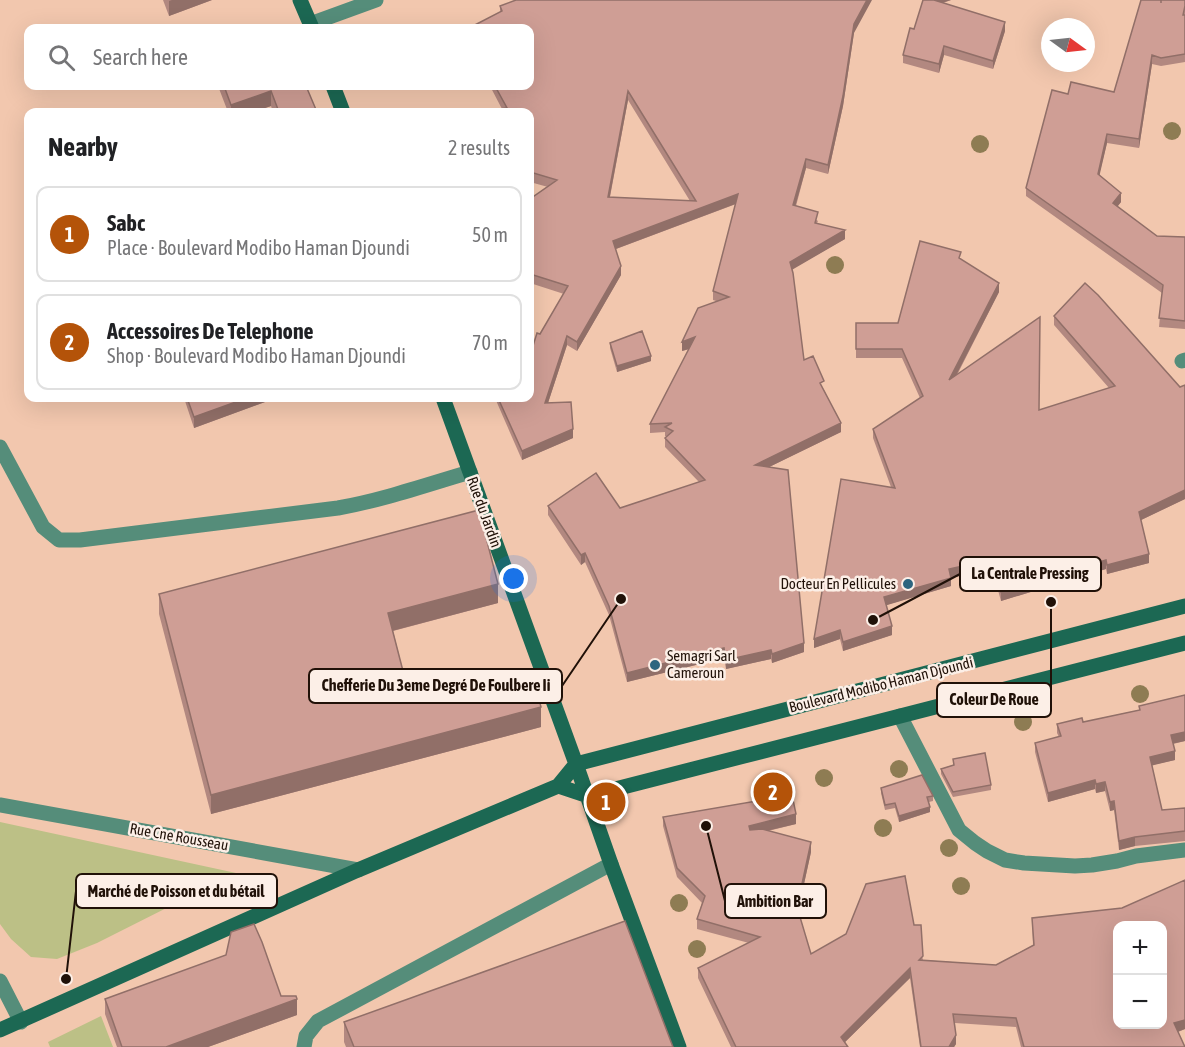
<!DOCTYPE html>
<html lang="en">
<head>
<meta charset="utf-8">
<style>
  :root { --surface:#fff; --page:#f6f6f6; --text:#202124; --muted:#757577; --line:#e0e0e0; --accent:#b45309 }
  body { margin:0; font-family:"Asap Condensed",sans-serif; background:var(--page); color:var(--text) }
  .controls { position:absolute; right:18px; bottom:18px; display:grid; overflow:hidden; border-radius:12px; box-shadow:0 6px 24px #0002 }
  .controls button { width:54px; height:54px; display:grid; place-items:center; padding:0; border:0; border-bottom:2px solid var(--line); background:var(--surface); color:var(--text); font:30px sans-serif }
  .compass { position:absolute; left:1041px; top:18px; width:54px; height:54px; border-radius:50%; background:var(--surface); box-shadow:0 6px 24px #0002; rotate:105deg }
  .you { position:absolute; left:514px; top:579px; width:21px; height:21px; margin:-15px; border:4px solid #fff; border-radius:50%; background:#1a73e8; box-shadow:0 0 0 9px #1a73e833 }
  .badge { display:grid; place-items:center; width:39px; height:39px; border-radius:50%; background:var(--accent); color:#fff; font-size:20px; font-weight:700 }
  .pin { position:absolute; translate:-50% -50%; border:3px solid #fff; box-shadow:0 2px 6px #0006 }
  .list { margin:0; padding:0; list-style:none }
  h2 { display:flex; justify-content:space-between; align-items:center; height:78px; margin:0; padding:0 24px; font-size:26px }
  h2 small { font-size:20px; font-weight:400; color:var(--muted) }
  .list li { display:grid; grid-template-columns:39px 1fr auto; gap:18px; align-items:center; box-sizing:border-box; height:96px; margin:0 12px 12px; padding:0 12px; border:2px solid var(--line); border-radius:12px }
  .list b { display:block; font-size:22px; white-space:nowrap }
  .list p { margin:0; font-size:20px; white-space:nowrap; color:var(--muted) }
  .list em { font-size:20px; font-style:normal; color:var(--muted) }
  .icon { flex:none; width:33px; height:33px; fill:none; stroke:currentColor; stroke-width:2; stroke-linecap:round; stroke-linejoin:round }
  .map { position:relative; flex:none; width:1185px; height:1047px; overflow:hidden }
  .search { position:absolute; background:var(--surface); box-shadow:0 6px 24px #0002; left:24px; top:24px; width:510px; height:66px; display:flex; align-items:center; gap:15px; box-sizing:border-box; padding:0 21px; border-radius:12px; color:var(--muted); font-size:22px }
  .panel { position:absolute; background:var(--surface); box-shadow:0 6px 24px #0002; left:24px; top:108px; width:510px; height:294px; border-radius:12px }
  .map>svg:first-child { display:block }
</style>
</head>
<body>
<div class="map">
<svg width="1185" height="1047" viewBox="0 0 1185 1047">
  <rect width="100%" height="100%" fill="#f2c7ae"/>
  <path fill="#bcc086" d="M0 822 236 873 97 943 57 959 31 957 11 939 0 924Z
    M101 1016 113 1047H50L48 1042Z"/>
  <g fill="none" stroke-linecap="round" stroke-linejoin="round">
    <path stroke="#558d7a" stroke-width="15" d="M0 447 43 527 59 540H80L338 508C383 500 426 485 470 472
      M304 1047 306 1036 318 1021 611 864"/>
    <path stroke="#558d7a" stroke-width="15" d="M310 24 376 0
      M1182 361 1185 360
      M900 716 959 830 975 843 987 851 1005 860 1024 863 1075 866 1092 865 1117 861 1136 856 1185 850
      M0 805 358 870
      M0 981 21 1022"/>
    <path stroke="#1c6853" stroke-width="15" d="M300 0 312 28
      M333 86 343 112
      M443 398 576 764 611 864 679 1047
      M558 786 588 796
      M588 796 1185 643
      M0 1030 358 870 558 786 576 764 1185 606"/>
  </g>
  <g fill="#8e7c53">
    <circle cx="1172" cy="131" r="9"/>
    <circle cx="980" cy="144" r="9"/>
    <circle cx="835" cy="265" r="9"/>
    <circle cx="1140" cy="694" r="9"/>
    <circle cx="1023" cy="722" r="9"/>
    <circle cx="899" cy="769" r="9"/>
    <circle cx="824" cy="778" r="9"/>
    <circle cx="760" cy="795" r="9"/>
    <circle cx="883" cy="828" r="9"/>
    <circle cx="949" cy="848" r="9"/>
    <circle cx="961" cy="886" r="9"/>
    <circle cx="679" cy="903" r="9"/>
    <circle cx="697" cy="949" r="9"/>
  </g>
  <path fill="#b28880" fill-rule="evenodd" d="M163 0H212L169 16Z
    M923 0H951L943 3 1005 31 993 69 944 55 939 73 903 63V55L914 29Z
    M1185 0V62L1161 66 1152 64 1139 148 1107 143 1099 175 1121 202 1117 207 1157 236 1185 237V329L1159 327 1162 293 1026 196V188L1068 94 1114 92Z
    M500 6 854 33 843 106 828 174 806 168 796 206 818 221 817 223 845 239 792 269 804 360 824 390 841 432 769 467 804 652 772 663 771 659 726 669 724 658 627 682 609 615 585 562 581 565 548 515V506L620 508 699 482 665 447V438L667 437 665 436V432L650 433V424L690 349 682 351 716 301 713 300V291L736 204 616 249 621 275 577 351 567 345 548 403 573 438 522 460 498 405 495 398H530L532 349 564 294 530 283V199L548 187 530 182V112L502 109 490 86H530L500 12ZM628 100 690 201 610 197Z
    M218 86H306L317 112H273L271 106 253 112H228Z
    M961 259 999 292 957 375 1039 410 1109 388 1054 325V316L1180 387 1185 385V499L1141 520 1149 563 1107 574 1106 569 1001 601 994 576 992 577 990 569 951 578V586L886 605 892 635 843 651 840 639 814 648 891 487 873 438V429L920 398 902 358H856V323H898Z
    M610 343 651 361 617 372 610 348Z
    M184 398H276L194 428Z
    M159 594 498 603 393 631 411 702 541 727 211 814 159 614Z
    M1185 695V741L1173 744 1175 760 1152 765 1162 810 1185 808V841L1135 846 1119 850 1114 810 1110 811 1105 791 1096 793 1095 789 1048 802 1035 752V743L1059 737 1057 733V724L1083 722 1139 710V706Z
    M953 759 991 785V790L953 797 941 774V769L953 765Z
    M881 788 933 796V801L929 802 930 812 899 822 895 808 885 810 881 793Z
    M663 817 796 824 768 831 811 852 798 911 811 954 914 925 923 960 996 965 1033 945 1032 918 1122 908 1185 880V1029L1178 1032 1185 1047H1021L1016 1027 955 1023 956 1044 954 1047H920L910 978 845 1042 848 1047H731L698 978V968L749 943 697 929V919L702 903 677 877 663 826Z
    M281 996 297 1015 208 1047H117L105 1014V999Z
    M344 1022 673 1047H346L344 1042Z"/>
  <path fill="#916f68" d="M172 0H212L169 16V1Z
    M867 0H872L854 33 843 106 828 174V165L854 24Z
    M929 0H951L929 7Z
    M1005 22V31L993 69V61Z
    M944 46V55L939 73V64Z
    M1152 55V64L1139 148V139Z
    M271 91V106L253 112H231V105Z
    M628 91V100L608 206V197Z
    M1107 134V143L1098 182V174Z
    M806 159V168L793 214V205Z
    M1121 193V202L1113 212V203Z
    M738 194V203L613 250V241Z
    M845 230V239L790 271V262Z
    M621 266V275L577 351V342Z
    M999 283V292L949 389V380Z
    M567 336V345L545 412V403Z
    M695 337V347L682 351V342Z
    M651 356V361L617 372V366Z
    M247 398H276L194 428V417Z
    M841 423V432L755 474V465Z
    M573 429V438L522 460V451Z
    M1185 490V499L1139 521V512Z
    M585 553V562L581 565V555Z
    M1149 554V563L1107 574V565Z
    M990 560V569L951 578V586L884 606V597L949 569Z
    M1106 560V569L1001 601V592Z
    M994 567V576L992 577V568Z
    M498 584V603L388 632V613Z
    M892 626V635L843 651V642Z
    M840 630V639L814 648V639Z
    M804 643V652L772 663V654Z
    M724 648V658L627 682V673Z
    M771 650V659L726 669V660Z
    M541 707V727L211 814V795Z
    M1185 732V741L1171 744V735Z
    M1175 751V760L1150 766V757Z
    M1095 780V789L1048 802V793Z
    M1105 782V791L1096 793V784Z
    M1114 801V810L1110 811V802Z
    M930 807V812L899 822V816Z
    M796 814V824L749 835V826Z
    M1135 837V846L1119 850V841Z
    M811 842V852L797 916V907Z
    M910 968V978L841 1046V1037Z
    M297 999V1015L208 1047H166Z
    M1185 1020V1029L1174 1033V1023Z
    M956 1035V1044L954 1047H949Z"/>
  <path fill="#cf9e95" stroke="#916f68" stroke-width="1.5" fill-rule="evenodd" d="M516 0H867L854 24 843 96 828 165 806 159 793 205 818 212 815 223 845 230 790 262 793 273 804 360 813 356 824 381 820 383 841 423 755 465 788 470 804 643 772 654 771 650 726 660 724 648 627 673 609 606 585 553 581 555 548 506 596 473 620 508 705 480 665 438 673 431 665 427 672 423 650 424 695 337 682 342 698 308 729 297 713 291 738 194 613 241 621 266 577 342 567 336 545 403 571 402 573 429 522 451 498 398H530V350L532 349 537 333 540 334 568 286 530 274V199L557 180 530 172V112H480L507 108 495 86H530V28H469L502 11 500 6ZM628 91 696 201 608 197Z
    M923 0H934L1005 22 993 61 944 46 939 64 903 55 910 28 914 29Z
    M1141 0H1161V3V0H1185V6L1183 15H1185V54L1161 58 1152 55 1139 139 1107 134 1098 174 1121 193 1113 203 1157 236 1185 237V321L1159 318 1163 285 1026 188 1052 90 1068 94 1071 82 1114 92Z
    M224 86H306L317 112H279L271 91 231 105Z
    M920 241 961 252 959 258 999 283 949 380 1040 317 1039 410 1115 386 1054 316 1085 283 1098 295 1180 387 1185 385V490L1139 512 1149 554 1107 565 1106 560 1001 592 994 567 992 568 990 560 949 569 951 578 884 597 892 626 843 642 840 630 814 639 841 479 895 488 873 429 923 396 902 349H856V323H898Z
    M642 331 651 356 617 366 610 343Z
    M187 398H247L194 417Z
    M479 510 498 584 388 613 411 702 531 670 541 707 211 795 159 594Z
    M1185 695V732L1171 735 1175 751 1150 757 1162 810 1185 808V831L1135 837 1119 841 1114 801 1110 802 1105 782 1096 784 1095 780 1048 793 1035 743 1061 736 1057 724 1082 718 1083 722 1140 710 1139 706Z
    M985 753 991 785 953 792 941 769 954 765 953 759Z
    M922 775 933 796 927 797 930 807 899 816 895 803 885 805 881 788Z
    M792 795 796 814 749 826 750 830 762 829 811 842 797 907 811 954 846 934 866 884 905 876 914 925H921L923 956 919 960 996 965 1034 945 1032 918 1122 908 1185 880V1020L1174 1023 1185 1047H1024L1016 1018 953 1014 956 1035 949 1047H921L910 968 841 1037 848 1047H736L698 968 760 937 697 919 705 896 677 868 663 817ZM1118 926H1162V1024H1118Z
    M625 921 673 1047H354L344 1022Z
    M254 924 262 942 281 996H296L297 999 166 1047H122L105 999 226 955 231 932Z"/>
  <g fill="#2d657f" stroke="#fcefe7" stroke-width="2">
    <circle cx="908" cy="584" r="6"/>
    <circle cx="655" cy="665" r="6"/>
  </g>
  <g text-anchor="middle" stroke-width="5" stroke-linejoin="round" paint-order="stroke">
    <g font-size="15" fill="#201108" stroke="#fcefe7">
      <text transform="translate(484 512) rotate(70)" y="5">Rue du Jardin</text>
      <text transform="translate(881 685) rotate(-14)" y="5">Boulevard Modibo Haman Djoundi</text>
      <text transform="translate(179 837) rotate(10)" y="5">Rue Cne Rousseau</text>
    </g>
    <g font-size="15" fill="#201108" stroke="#fcefe7" text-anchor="end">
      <text x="896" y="589">Docteur En Pellicules</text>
      <text x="667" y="661" text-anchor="start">Semagri Sarl<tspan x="667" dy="17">Cameroun</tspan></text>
    </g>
  </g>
  <path fill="none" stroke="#201108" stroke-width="2" d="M873 620L960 574M621 599L562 686M1051 602L1051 700M66 979L76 891M706 826L725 901"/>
  <g fill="#201108" stroke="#fcefe7" stroke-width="2">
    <circle cx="873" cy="620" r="6"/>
    <circle cx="621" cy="599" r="6"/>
    <circle cx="1051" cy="602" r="6"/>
    <circle cx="66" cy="979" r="6"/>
    <circle cx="706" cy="826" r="6"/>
  </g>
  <g fill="#fcefe7" stroke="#201108" stroke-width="2">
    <rect x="960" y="557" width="141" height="34" rx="6"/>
    <rect x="309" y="669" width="253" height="34" rx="6"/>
    <rect x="937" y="683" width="114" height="34" rx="6"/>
    <rect x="76" y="874" width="201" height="34" rx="6"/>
    <rect x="725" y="884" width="101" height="34" rx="6"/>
  </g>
  <g font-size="16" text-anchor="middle" font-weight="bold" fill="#201108">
    <text x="1030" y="579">La Centrale Pressing</text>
    <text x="436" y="691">Chefferie Du 3eme Degré De Foulbere Ii</text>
    <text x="994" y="705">Coleur De Roue</text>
    <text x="176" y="897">Marché de Poisson et du bétail</text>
    <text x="775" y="907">Ambition Bar</text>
  </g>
</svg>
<div class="controls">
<button>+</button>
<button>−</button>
</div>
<svg class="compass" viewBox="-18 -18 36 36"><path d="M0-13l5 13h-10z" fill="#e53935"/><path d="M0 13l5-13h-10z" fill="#757577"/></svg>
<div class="you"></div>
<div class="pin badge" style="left:606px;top:802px">1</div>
<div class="pin badge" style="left:773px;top:792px">2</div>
<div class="search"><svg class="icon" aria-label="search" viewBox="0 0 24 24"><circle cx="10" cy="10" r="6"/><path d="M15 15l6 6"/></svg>Search here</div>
<section class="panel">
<h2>Nearby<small>2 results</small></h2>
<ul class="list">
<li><span class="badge">1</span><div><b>Sabc</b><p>Place · Boulevard Modibo Haman Djoundi</p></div><em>50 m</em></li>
<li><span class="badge">2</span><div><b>Accessoires De Telephone</b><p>Shop · Boulevard Modibo Haman Djoundi</p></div><em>70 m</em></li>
</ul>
</section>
</div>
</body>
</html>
